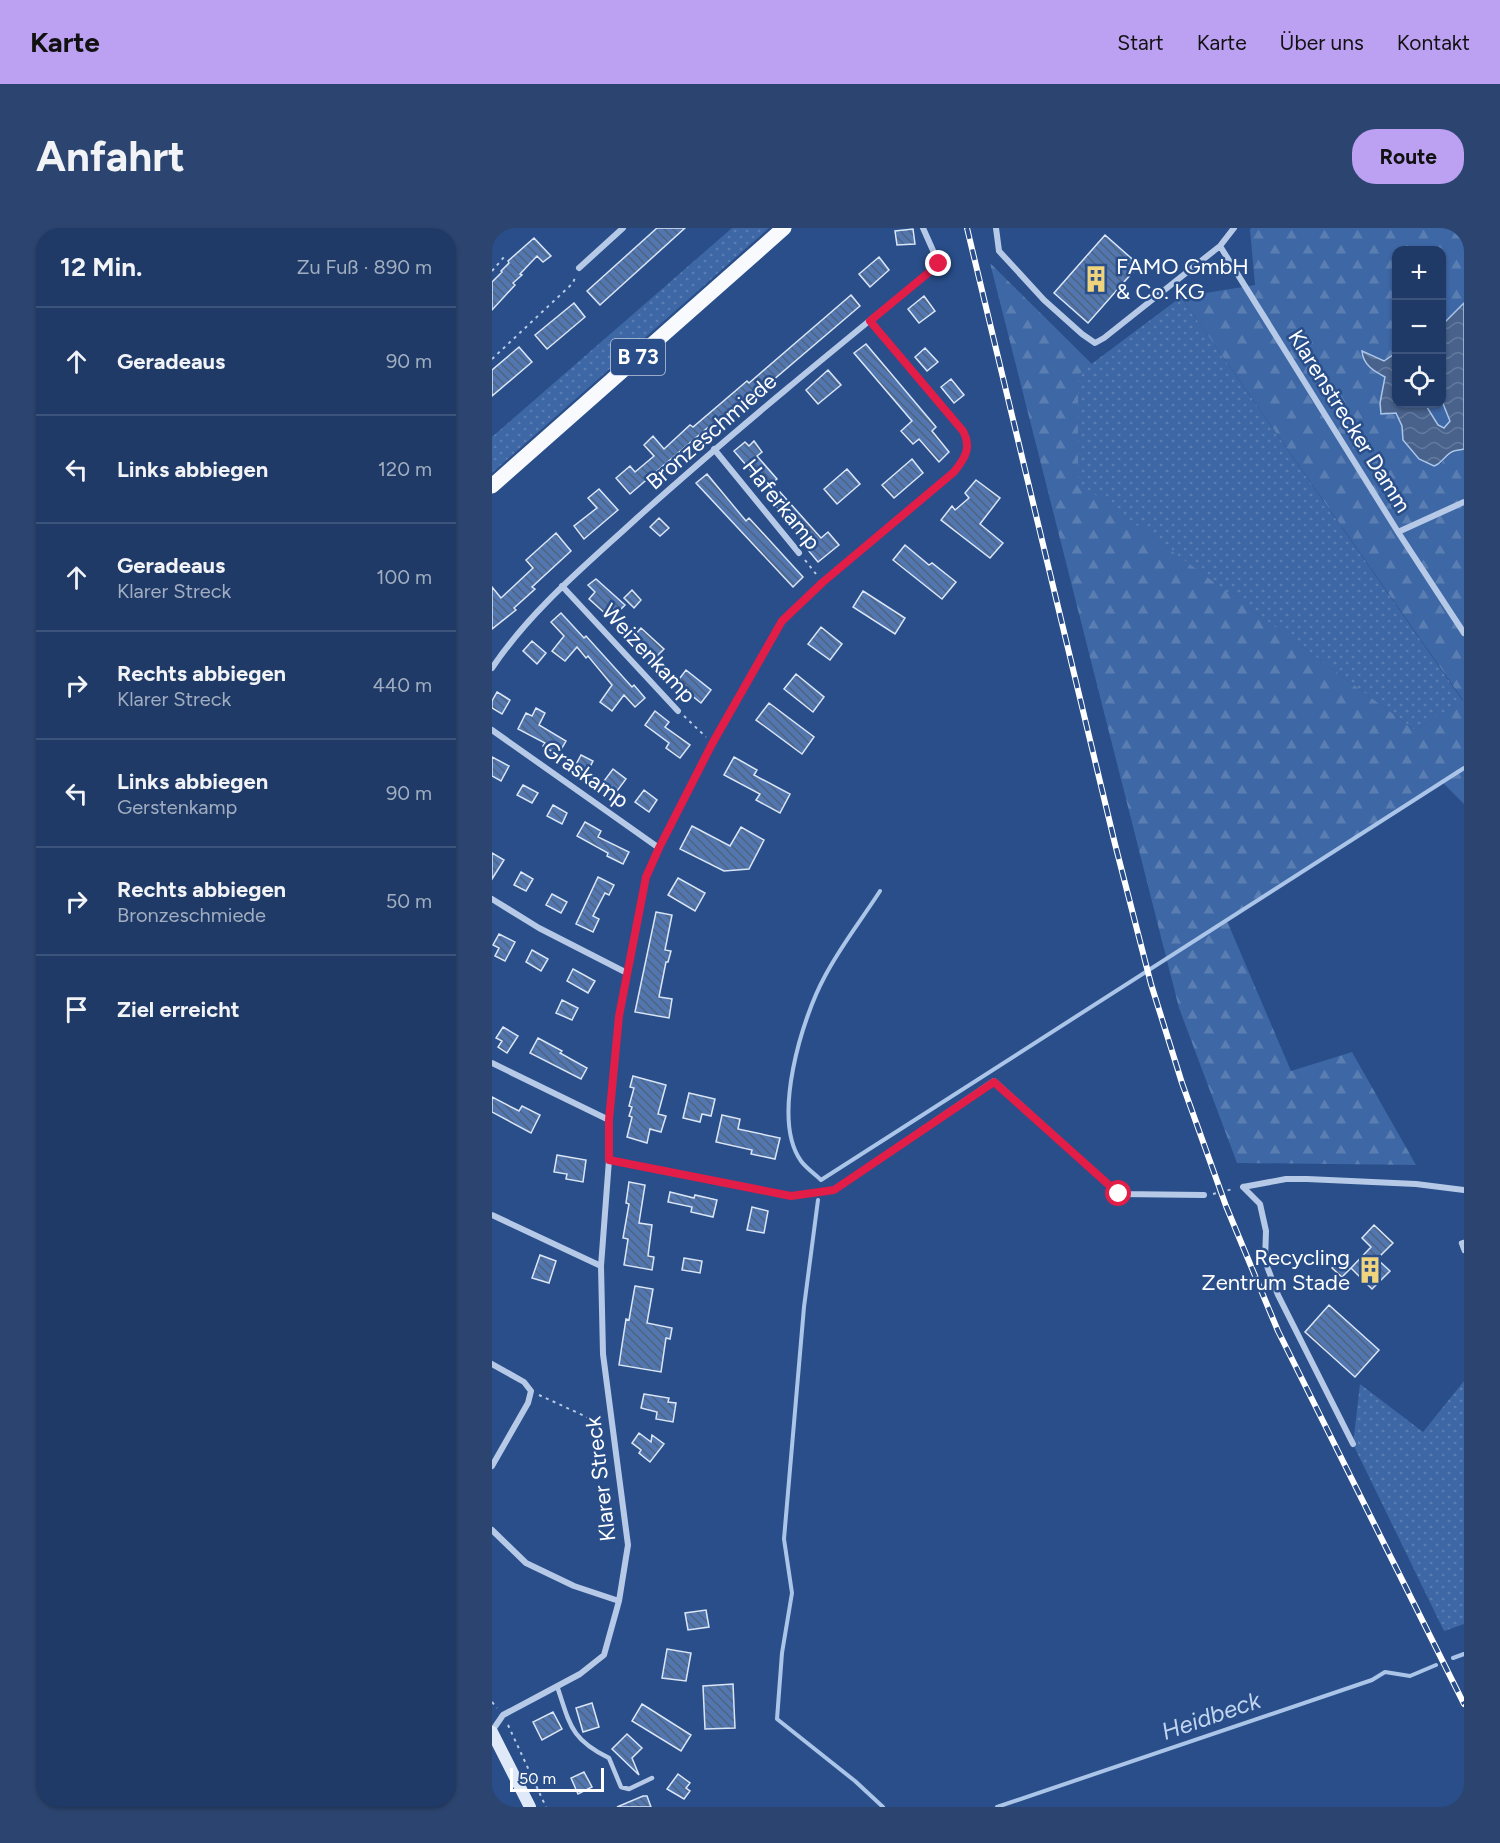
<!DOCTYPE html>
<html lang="de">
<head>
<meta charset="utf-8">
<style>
  :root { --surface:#1f3a67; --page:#2c4570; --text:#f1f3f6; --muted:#a1adc0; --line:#3c547b; --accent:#bca0f2 }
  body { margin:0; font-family:Figtree,sans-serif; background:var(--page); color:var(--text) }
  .controls { position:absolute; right:18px; top:18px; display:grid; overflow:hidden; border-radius:12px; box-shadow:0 2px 4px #0004 }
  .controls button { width:54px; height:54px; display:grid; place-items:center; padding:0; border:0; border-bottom:2px solid var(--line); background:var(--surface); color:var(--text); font:30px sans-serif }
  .scale { position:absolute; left:18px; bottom:15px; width:94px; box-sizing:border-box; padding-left:6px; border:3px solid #fff; border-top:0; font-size:16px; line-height:21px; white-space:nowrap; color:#fff; -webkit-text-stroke:4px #294e89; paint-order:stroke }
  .stop { position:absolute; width:18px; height:18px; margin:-14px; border:4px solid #e11d48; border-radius:50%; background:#fff }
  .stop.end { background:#e11d48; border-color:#fff; box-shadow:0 2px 6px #0008 }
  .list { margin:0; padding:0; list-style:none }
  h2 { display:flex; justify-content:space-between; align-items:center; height:78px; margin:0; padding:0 24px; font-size:26px }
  h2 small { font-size:20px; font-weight:400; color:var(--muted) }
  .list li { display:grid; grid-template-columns:39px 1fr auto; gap:18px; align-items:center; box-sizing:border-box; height:108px; padding:0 24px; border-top:2px solid var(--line) }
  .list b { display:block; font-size:22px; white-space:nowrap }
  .list p { margin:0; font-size:20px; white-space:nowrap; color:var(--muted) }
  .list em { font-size:20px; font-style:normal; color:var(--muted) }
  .icon { flex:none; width:33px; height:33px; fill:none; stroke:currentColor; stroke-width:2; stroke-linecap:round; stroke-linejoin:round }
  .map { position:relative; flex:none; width:972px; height:1579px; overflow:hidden; border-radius:24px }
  header { display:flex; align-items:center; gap:36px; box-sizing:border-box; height:84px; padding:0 30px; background:var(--accent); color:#111 }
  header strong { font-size:28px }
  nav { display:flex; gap:33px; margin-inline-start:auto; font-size:21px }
  .intro { display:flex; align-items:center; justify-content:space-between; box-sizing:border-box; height:144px; padding:0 36px }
  h1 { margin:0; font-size:42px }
  .button { padding:15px 27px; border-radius:24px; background:var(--accent); color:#111; font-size:21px; font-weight:700 }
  main { display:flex; gap:36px; padding:0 36px }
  aside { flex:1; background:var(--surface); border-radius:24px; box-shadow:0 2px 4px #0004 }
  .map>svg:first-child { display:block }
</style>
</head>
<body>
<header>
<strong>Karte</strong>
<nav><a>Start</a><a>Karte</a><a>Über uns</a><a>Kontakt</a></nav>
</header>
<div class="intro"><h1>Anfahrt</h1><a class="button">Route</a></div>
<main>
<aside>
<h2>12 Min.<small>Zu Fuß · 890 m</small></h2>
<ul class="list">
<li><svg class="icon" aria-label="ahead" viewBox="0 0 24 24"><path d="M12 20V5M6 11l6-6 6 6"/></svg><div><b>Geradeaus</b></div><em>90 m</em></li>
<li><svg class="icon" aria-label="left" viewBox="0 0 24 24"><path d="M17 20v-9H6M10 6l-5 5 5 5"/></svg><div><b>Links abbiegen</b></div><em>120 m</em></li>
<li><svg class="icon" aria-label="ahead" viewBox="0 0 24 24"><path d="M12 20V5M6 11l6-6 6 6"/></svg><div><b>Geradeaus</b><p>Klarer Streck</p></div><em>100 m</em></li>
<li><svg class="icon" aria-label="right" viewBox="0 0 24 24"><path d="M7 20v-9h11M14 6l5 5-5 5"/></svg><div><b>Rechts abbiegen</b><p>Klarer Streck</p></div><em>440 m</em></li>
<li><svg class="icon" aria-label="left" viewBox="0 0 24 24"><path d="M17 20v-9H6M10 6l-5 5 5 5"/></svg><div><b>Links abbiegen</b><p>Gerstenkamp</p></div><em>90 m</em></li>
<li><svg class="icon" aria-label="right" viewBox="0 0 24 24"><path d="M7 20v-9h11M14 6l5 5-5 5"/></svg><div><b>Rechts abbiegen</b><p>Bronzeschmiede</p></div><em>50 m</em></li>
<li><svg class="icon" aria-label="arrive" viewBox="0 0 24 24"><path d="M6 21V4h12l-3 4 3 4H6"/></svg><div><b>Ziel erreicht</b></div></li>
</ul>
</aside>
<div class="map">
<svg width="972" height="1579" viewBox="0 0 972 1579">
  <defs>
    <pattern id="green-dots" width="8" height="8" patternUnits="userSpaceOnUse" patternTransform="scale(1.5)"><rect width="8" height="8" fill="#3e67a5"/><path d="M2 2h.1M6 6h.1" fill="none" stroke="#5b7eb2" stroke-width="1.8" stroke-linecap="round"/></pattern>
    <pattern id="forest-firs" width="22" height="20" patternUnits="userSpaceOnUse" patternTransform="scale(1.5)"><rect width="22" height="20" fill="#3e67a5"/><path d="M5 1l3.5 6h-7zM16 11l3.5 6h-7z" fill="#5b7eb2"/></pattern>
    <pattern id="water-waves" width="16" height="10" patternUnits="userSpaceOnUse" patternTransform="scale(1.5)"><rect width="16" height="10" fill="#48628c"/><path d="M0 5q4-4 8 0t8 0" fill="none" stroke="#637a9d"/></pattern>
    <pattern id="building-back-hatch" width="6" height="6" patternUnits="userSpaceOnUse" patternTransform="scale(1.5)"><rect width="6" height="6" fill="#5277b0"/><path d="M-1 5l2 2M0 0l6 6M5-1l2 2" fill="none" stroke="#4f627e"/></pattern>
  </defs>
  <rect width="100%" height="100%" fill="#294e89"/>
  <path fill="url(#green-dots)" d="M240 0H277L0 245V209Z
    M689 69 971 473 923 502 585 254 586 146Z
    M972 1153V1396L952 1403 861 1216 868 1156 931 1204Z"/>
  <path fill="url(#forest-firs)" d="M759 0H972V75L950 97V22H904V125L892 133 871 123 893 149 888 175 904 185 910 198 911 212 927 231 949 236C956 226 961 224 972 221V576L950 554 735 693 799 843 860 824 924 937 745 935 687 780 498 35 600 136 586 147V254L923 502 971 472 689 69 763 57 758 2Z
    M950 173 957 187 958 193 951 200 946 197 933 176H950Z"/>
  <path fill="url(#water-waves)" stroke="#abc5e9" stroke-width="1.5" d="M972 75V221C969 222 965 222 962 223 953 226 951 235 942 238L927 231 911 212 910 198 904 185 889 186 888 175 893 149C882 143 871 137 870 123L892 133 904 125V176H933L946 197 952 200 958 193 950 173V97Z"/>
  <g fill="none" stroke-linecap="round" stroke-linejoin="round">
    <path stroke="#abc5e9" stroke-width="4" d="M388 663C370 691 348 719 333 748 310 790 279 891 309 933 314 940 323 946 329 952L972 540
      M326 972 312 1079 292 1311 300 1365 290 1425 285 1491 363 1553 391 1579
      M961 1430 972 1426
      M505 1579 880 1452 893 1444 918 1448 944 1437"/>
  </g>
  <path fill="url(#building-back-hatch)" stroke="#dae6f7" stroke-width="1.5" d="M165 0H193L108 77 95 63Z
    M421 1 423 16 405 17 403 3Z
    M613 7 647 37 596 95 562 65Z
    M42 10 59 28 51 34 45 28 28 46 30 47 21 55 23 57 0 82V54L10 44 9 43 17 35 16 33Z
    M387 29 397 42 378 59 367 46Z
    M359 67 368 78 266 165 268 168 257 178 254 175 250 177 223 199 220 196 138 266 124 250 138 238 143 244 162 228 152 217 161 208 172 221 198 197 201 199 255 153 257 155Z
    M432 68 443 83 427 95 416 81Z
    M82 75 93 89 55 121 43 107Z
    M374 116 444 199 440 203 457 224 447 234 427 211 421 216 409 203 420 193 362 125Z
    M27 119 40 134 0 168V142Z
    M433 120 446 134 435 143 423 129Z
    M336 142 349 157 326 176 314 162Z
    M459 151 472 167 462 175 449 159Z
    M262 213 270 224 265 228 285 251 274 260 242 223 253 214 257 218Z
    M420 231 431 245 402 270 390 257Z
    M355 241 368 256 345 276 332 261Z
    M215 246 254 293 257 290 311 349 301 359 204 255Z
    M484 252 508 270 488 296 511 315 498 330 449 292 460 278 463 282 477 270 473 265Z
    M107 261 126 282 92 311 82 298 105 280 96 270Z
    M288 264 329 310 336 304 347 317 326 334 316 322 319 319 279 272Z
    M167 290 177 300 168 308 158 299Z
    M64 305 79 323 40 359 43 361 22 380 24 382 0 401V359L9 370 41 340 34 332Z
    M413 317 437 337 440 335 464 354 450 371 401 332Z
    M104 351 133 377 125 385 122 381 116 388 97 371 103 364 96 357Z
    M140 362 149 372 142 380 132 370Z
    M371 363 413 390 403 406 361 379Z
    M69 385 92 410 94 408 140 459 142 457 153 470 143 479 132 467 120 483 108 474 120 457 96 428 94 430 85 419 73 433 60 423 72 408 59 394Z
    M329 399 350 416 338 432 316 416Z
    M149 400 172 421 162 431 140 411Z
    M40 413 54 425 45 436 31 423Z
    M194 442 219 462 209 475 184 455Z
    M304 446 332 469 321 484 292 461Z
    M5 464 18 472 10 486 0 480V473Z
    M277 475 322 509 310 526 264 492Z
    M44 480 53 485 47 497 74 513 66 527 51 518 53 515 26 501 34 485 40 488Z
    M163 483 177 494 173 499 198 517 188 530 174 520 177 515 153 497Z
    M89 527 101 533 91 553 79 546Z
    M0 529 17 538 9 553 0 548Z
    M242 529 265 542 262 547 298 566 288 585 264 572 268 566 232 547Z
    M121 541 134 551 125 563 112 553Z
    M31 557 46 565 40 575 25 567Z
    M152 562 165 572 157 584 143 574Z
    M61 577 75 585 70 596 55 588Z
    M93 594 109 603 106 609 137 624 131 636 115 628 116 625 85 608Z
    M200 598 238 618 249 599 272 612 257 641 232 643 188 621Z
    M0 625 12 632 0 651Z
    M29 644 41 651 34 663 22 657Z
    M106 649 122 657 117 667 113 665 101 688 107 691 101 704 84 696Z
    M186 650 213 665 203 683 176 667Z
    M60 666 75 674 69 685 54 677Z
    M164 684 180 687 173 722 179 723 176 734H174L167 769 180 771 177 790 143 784Z
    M7 706 23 714 13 733 3 728 7 720 1 717Z
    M40 722 56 731 49 743 34 734Z
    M81 741 103 753 96 765 75 753Z
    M70 772 86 780 80 792 64 785Z
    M11 799 26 808 15 825 6 819 10 813 4 810Z
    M46 810 70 823 68 825 95 840 89 851 38 825Z
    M141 848 174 857 166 886 174 888 169 904 158 901 155 915 135 909 140 889 137 888 140 879 137 878 142 860 138 859Z
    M197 865 223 871 219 888 210 886 208 894 191 890Z
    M0 869 27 883 30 878 48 887 39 905 0 884Z
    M230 887 248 891 246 901 288 910 283 931 259 926 260 922 224 914Z
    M65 927 94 932 91 954 74 951 75 946 62 944Z
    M137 954 153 957 147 995 160 997 156 1028 162 1029 160 1042 132 1037 136 1011 131 1010 137 976 134 975Z
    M178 964 202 970 203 967 225 972 221 989 199 984 200 979 176 974Z
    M260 979 276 983 272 1005 255 1002Z
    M882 997 901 1015 885 1031 898 1043 880 1061 859 1040 879 1019 870 1010Z
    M48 1027 64 1033 57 1055 40 1050Z
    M192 1030 210 1033 208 1045 190 1042Z
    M847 1032 858 1041 850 1049 840 1040Z
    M143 1058 161 1061 155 1095 180 1100 178 1111 174 1110 169 1144 127 1137 134 1091 137 1092Z
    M837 1077 887 1122 863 1149 813 1104Z
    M152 1166 177 1170 176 1174 184 1175 181 1194 164 1191 165 1184 149 1180Z
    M147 1205 159 1214 160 1207 172 1216 158 1234 147 1225 149 1222 140 1215Z
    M214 1382 217 1399 196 1402 193 1385Z
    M175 1421 199 1425 194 1453 170 1450Z
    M241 1456 243 1500 213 1501 211 1458Z
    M100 1475 107 1499 91 1504 84 1480Z
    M150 1476 199 1507 189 1523 140 1493Z
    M61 1484 70 1501 50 1512 41 1494Z
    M135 1506 150 1520 140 1530 147 1547 120 1521Z
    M92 1544 100 1559 86 1566 79 1550Z
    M186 1546 198 1555 194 1560 198 1563 192 1571 175 1561Z
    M151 1568H155L159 1579H125Z"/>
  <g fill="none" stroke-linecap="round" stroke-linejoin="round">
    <path stroke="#b6cae8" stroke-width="2" stroke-dasharray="3 4.5" stroke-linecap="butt" d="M0 43 12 29
      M0 131 81 55 84 47
      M313 332 324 346
      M192 488 214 509
      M721 966 741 961
      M47 1167 110 1196
      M0 1474 5 1480
      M16 1497 54 1579"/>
    <path stroke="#b6cae8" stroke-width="4.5" d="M972 1014 969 1015 972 1023
      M65 1458C78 1496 78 1511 117 1530L129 1559 137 1561 160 1550"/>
    <path stroke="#b6cae8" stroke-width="6" d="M504 0 507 23 552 72 590 106 603 115 612 110 728 18
      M742 0 728 18 906 304 972 405
      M87 40 131 0
      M222 221 307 325
      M906 304 972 274
      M70 358 186 483
      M0 440C39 382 94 337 145 290 243 202 345 119 447 36L431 0
      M0 502 167 620
      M0 671 47 700 135 745
      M0 835 117 892
      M117 932 299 968 342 962 502 853 627 966 712 967
      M751 959 768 976 774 1003 773 1033 786 1067 861 1216
      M751 959 794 951H815L924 956 972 962
      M0 987 109 1038
      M0 1136 32 1154 39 1163 36 1175 0 1238
      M0 1302 34 1335 82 1358 127 1373
      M0 1503 11 1487 88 1446 112 1427 127 1373 136 1317 111 1126 109 1038 117 932V892L127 788 154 649 167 620 220 516 290 393 331 354 462 244C473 230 480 220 471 203L378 93"/>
    <path stroke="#e0e9f8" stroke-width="12" d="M0 1504 38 1579"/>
    <path stroke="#f8fafe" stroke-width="15" d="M0 258 292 0"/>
    <defs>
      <path id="rail" d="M475 0 623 616 659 756 690 855 734 978 786 1103 972 1476"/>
    </defs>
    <use href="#rail" stroke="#fff" stroke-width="6"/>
    <use href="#rail" stroke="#294e89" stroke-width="4" stroke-dasharray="11" stroke-linecap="butt"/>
  </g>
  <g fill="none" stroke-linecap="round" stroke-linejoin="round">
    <path stroke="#e11d48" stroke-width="8" d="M447 36 378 93 471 203C480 220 473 230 462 244L331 354 290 393 220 516 167 620 154 649 127 788 117 892V932L299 968 342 962 502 854 627 966"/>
  </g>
  <defs>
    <symbol id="building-bare" viewBox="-9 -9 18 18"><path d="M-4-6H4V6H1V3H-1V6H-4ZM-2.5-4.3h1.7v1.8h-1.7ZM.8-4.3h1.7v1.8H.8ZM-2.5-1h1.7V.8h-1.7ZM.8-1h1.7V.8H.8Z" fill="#f0d47d" stroke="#294e89" stroke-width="2.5" paint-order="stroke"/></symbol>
  </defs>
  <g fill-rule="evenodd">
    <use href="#building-bare" x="585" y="32" width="38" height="38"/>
    <use href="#building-bare" x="859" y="1023" width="38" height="38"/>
  </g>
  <g text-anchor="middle" stroke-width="5" stroke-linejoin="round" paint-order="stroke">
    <rect fill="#294e89" stroke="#bfcadc" stroke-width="1.5" x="119" y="111" width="54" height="36" rx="4.5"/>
    <g font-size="21" font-weight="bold" fill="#fff">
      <text x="146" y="136">B 73</text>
    </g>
    <g font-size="22" fill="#fff" stroke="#294e89" text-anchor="start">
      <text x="624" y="46">FAMO GmbH<tspan x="624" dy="25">&amp; Co. KG</tspan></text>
      <text x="858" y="1037" text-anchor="end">Recycling<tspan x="858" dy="25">Zentrum Stade</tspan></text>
    </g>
    <g font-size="22" fill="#fff" stroke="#294e89">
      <text transform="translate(858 193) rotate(58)" y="8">Klarenstrecker Damm</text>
      <text transform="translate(219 203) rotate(-41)" y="8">Bronzeschmiede</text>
      <text transform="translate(290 276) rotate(51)" y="8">Haferkamp</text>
      <text transform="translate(157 425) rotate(47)" y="8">Weizenkamp</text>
      <text transform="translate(94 546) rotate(35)" y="8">Graskamp</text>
      <text transform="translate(108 1251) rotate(-97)" y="8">Klarer Streck</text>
    </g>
    <g font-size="24" font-style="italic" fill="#c2d5f0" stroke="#294e89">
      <text transform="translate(719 1488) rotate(-19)" y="8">Heidbeck</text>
    </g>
  </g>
</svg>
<div class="controls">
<button>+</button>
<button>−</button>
<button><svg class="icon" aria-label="locate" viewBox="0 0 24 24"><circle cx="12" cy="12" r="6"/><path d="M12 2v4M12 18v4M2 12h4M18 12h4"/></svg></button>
</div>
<div class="scale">50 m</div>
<div class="stop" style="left:627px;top:966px"></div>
<div class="stop end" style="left:447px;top:36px"></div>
</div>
</main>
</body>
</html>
